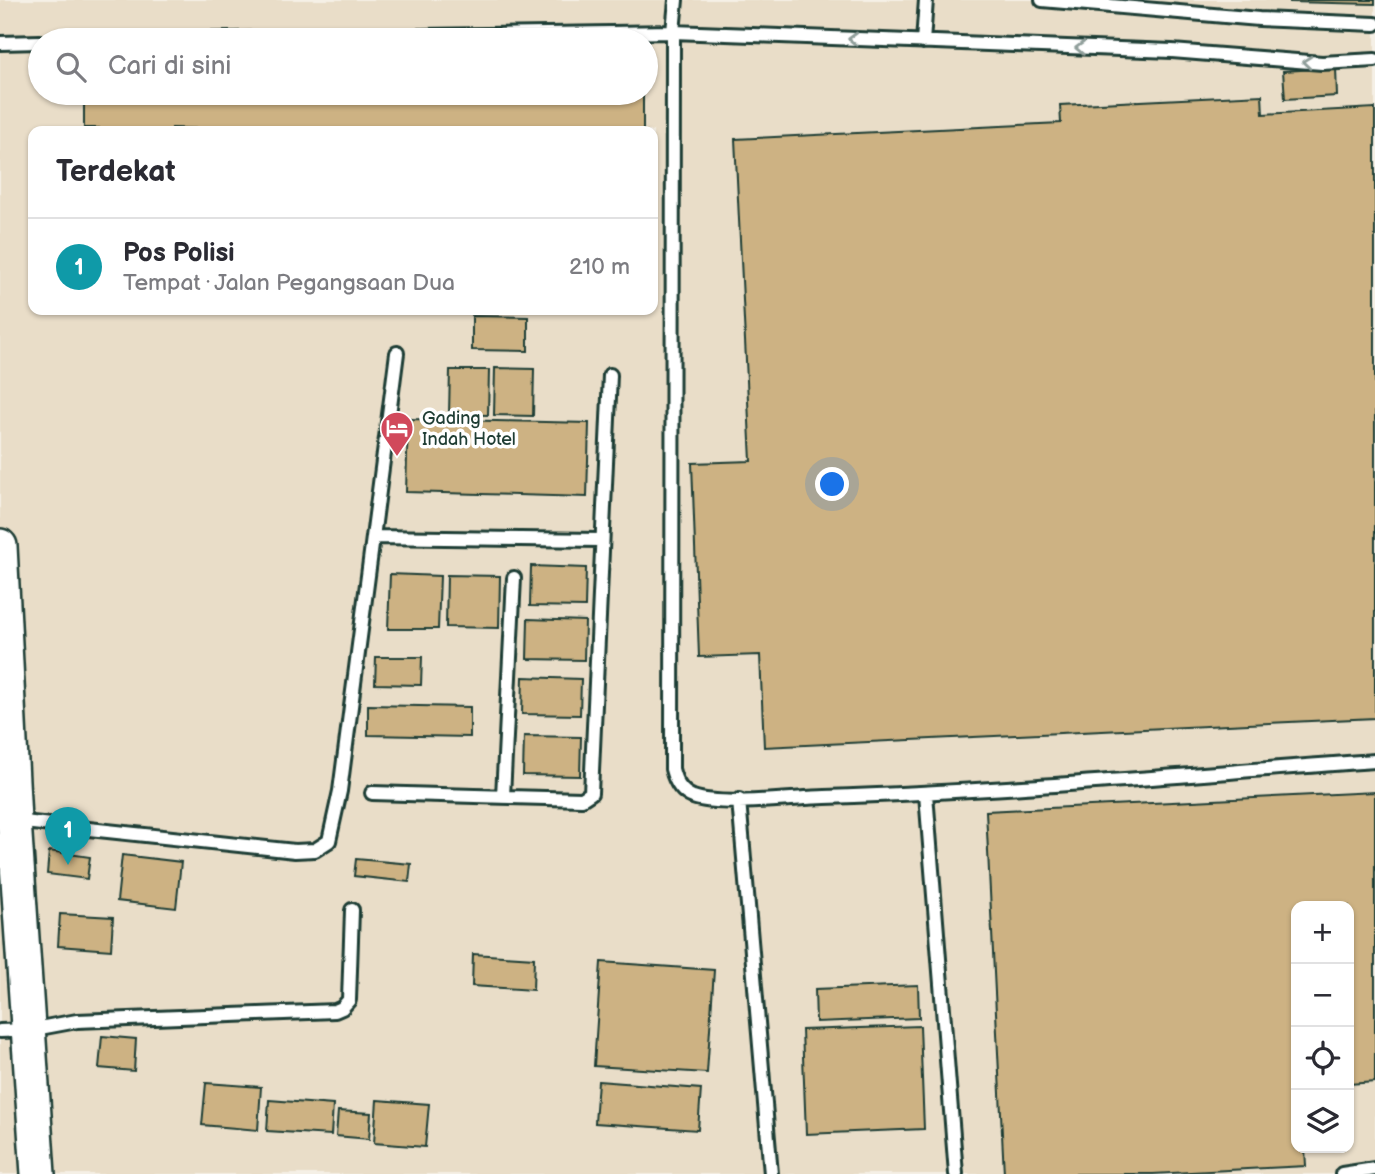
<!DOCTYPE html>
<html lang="id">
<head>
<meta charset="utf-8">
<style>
  :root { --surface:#fff; --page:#f2f2f3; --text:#2b2b33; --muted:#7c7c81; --line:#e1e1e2; --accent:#ea580c }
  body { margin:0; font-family:"Balsamiq Sans",sans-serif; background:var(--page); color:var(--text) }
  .controls { position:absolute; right:21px; bottom:21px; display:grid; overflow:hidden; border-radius:14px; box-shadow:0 2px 5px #0004 }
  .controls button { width:63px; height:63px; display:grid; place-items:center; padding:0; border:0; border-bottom:2px solid var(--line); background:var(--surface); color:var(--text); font:35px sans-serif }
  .you { position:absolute; left:833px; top:485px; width:24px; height:24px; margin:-18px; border:5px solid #fff; border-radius:50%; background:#1a73e8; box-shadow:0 0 0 10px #1a73e833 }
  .badge { display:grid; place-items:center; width:46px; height:46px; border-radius:50%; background:var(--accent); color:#fff; font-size:23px; font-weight:700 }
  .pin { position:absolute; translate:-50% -58px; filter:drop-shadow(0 2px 4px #0008) }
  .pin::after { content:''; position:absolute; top:37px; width:24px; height:21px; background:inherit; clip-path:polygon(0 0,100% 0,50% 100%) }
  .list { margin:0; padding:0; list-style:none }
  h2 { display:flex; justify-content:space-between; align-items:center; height:91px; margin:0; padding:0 28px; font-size:30px }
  h2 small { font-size:23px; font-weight:400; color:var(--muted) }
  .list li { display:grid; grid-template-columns:46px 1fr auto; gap:21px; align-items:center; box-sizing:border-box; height:98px; padding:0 28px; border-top:2px solid var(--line) }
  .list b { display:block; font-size:26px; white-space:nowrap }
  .list p { margin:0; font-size:23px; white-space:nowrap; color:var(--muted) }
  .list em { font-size:23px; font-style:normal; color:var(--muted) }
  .icon { flex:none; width:38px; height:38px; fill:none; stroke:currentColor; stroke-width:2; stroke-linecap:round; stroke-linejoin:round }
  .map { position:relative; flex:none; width:1375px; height:1174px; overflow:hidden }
  .search { position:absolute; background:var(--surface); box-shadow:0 2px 5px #0004; left:28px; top:28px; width:630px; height:77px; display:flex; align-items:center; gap:18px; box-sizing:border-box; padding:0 24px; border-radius:38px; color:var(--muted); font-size:26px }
  .panel { position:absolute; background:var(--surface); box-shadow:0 2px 5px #0004; left:28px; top:126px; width:630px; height:189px; border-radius:14px }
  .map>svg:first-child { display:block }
</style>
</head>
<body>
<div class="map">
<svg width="1375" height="1174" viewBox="0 0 1375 1174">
  <rect width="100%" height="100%" fill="#f5f0e6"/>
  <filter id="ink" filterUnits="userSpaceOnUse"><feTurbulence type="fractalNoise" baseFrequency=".0143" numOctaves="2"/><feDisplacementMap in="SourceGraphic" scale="14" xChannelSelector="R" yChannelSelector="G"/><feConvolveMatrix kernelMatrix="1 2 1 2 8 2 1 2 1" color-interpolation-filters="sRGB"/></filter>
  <g filter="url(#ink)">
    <path fill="#e9ddc8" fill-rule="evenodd" d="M0 0H1375V1174H0ZM40 40H646V93H40ZM33 131H653V310H33ZM1296 906H1349V1148H1296Z"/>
    <path fill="#cdb283" stroke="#1f3d34" stroke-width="2" d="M1290 0H1375V4L1290 2Z
      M1336 68 1337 96 1285 99 1283 71Z
      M84 93H643V131H208V129L172 128V131H99V128H84Z
      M1262 95 1263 114 1375 108V718L764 747 760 655 699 657 692 463 751 461 735 139 1061 123 1060 105Z
      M472 316 528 317V351L472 350Z
      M495 368 534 369 533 416 494 415Z
      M450 370H489L488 415 449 414Z
      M408 419 589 423 587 497 406 492Z
      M531 566 586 568 585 607 530 606Z
      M390 574 440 576 438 629H388Z
      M447 575 500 576 499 628 446 627Z
      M528 619 585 621 584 660 527 659Z
      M376 657H422L421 685 375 684Z
      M523 677 581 679 580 715 522 714Z
      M368 705 470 707V737L368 735Z
      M524 736 581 737 580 776 523 775Z
      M1375 792V1082L1349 1084V906H1296V1148H1305L1306 1166 1153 1174H1004L986 811Z
      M49 851 90 857 87 879 47 874Z
      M122 855 181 862 176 908 117 901Z
      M356 859 411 864 409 882 354 876Z
      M60 914 113 917 111 950 58 946Z
      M473 954 534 958 533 990 472 986Z
      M601 962 714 970 707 1073 594 1066Z
      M918 985 919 1018 816 1022 815 989Z
      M920 1026 924 1129 806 1134 802 1030Z
      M102 1036 136 1039 134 1071 99 1068Z
      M598 1081 701 1089 698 1130 595 1123Z
      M206 1083 261 1087 258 1130 202 1125Z
      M269 1100 333 1105 331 1135 267 1131Z
      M377 1100 429 1104 425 1147 374 1143Z
      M338 1111 371 1113 369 1139 336 1136Z"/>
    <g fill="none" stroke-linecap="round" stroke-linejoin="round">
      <defs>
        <path id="service" d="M676 0 673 32 672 769C675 781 680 792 693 797 721 807 793 798 825 797 1009 791 1192 774 1375 761
          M1042 0 1259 19 1375 24
          M175 40 673 32 1172 51 1322 63 1375 60
          M923 42 926 0
          M0 43 40 42
          M373 537 601 540
          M372 793 582 799 591 793 610 375
          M926 794 956 1174
          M503 796 514 578
          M739 800 771 1174
          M14 821 295 851 315 850 329 841 340 791 397 353
          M0 1031 29 1030 77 1021 335 1011 342 1008 349 1000 352 910
          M1342 1174 1375 1169"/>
        <path id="secondary" d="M0 546 14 820 38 1174"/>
      </defs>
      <use href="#service" stroke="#1f3d34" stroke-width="18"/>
      <use href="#secondary" stroke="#1f3d34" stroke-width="38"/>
      <use href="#service" stroke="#fff" stroke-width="12"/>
      <use href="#secondary" stroke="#fff" stroke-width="33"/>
    </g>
    <defs><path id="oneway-chevron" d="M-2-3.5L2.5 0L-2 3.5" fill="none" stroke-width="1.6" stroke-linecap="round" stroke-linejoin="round" transform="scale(1.75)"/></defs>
    <g stroke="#8f9e9a">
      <use href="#oneway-chevron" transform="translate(853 39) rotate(-178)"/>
      <use href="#oneway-chevron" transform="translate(1080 48) rotate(-178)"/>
      <use href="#oneway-chevron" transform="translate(1307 62) rotate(-175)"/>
    </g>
  </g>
  <defs>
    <symbol id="hotel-pin" viewBox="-11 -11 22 30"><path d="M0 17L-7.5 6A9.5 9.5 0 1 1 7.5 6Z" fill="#d1495b" stroke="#fff"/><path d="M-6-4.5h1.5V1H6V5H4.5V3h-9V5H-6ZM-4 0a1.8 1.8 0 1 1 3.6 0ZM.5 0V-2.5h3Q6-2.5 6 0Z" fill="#fff"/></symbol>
  </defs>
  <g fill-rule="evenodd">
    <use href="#hotel-pin" x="378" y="409" width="38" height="52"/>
  </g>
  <g text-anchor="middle" stroke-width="7" stroke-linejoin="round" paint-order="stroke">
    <g font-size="18" fill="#1f3d34" stroke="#fff" text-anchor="start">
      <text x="422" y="424">Gading<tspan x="422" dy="21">Indah Hotel</tspan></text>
    </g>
  </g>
</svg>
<div class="controls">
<button>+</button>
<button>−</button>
<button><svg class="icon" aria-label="locate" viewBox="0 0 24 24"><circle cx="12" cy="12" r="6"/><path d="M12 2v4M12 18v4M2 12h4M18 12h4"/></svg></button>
<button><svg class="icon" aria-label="layers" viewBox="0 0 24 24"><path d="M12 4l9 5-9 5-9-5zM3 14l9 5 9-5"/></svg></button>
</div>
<div class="you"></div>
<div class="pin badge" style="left:68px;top:865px;background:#0f9aa8">1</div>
<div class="search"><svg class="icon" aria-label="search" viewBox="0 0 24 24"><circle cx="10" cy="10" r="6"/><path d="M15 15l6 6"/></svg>Cari di sini</div>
<section class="panel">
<h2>Terdekat<small></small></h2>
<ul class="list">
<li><span class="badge" style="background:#0f9aa8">1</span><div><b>Pos Polisi</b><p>Tempat · Jalan Pegangsaan Dua</p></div><em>210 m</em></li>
</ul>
</section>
</div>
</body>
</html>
